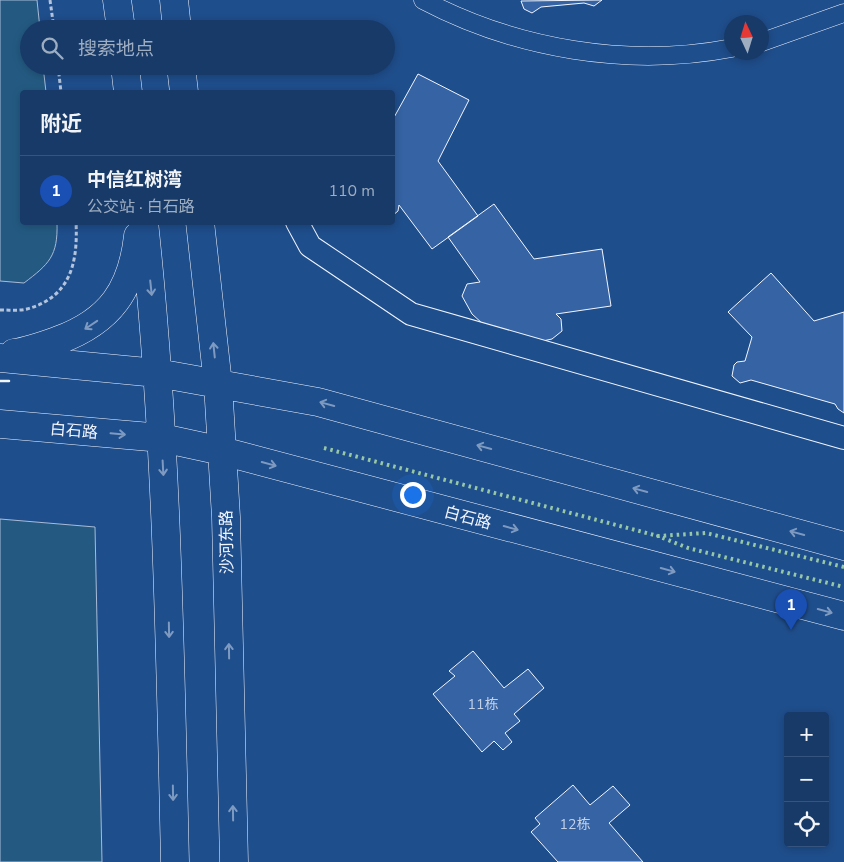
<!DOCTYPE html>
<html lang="zh">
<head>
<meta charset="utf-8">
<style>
  :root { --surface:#173a69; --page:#244571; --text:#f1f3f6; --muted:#9eadc0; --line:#36547d; --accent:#8abfa5 }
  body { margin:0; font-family:"Nunito Sans","Noto Sans SC",sans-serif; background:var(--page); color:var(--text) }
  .controls { position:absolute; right:15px; bottom:15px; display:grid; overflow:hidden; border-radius:5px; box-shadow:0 2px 8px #0003 }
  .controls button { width:45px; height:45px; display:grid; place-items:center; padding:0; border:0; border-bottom:1px solid var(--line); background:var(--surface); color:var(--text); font:25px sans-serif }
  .compass { position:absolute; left:724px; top:15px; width:45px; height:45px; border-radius:50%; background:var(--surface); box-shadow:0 2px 8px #0003; rotate:356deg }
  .you { position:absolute; left:412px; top:494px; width:18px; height:18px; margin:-12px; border:4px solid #fff; border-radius:50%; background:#1a73e8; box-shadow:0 0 0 8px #1a73e833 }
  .badge { display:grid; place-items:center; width:32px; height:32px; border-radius:50%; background:var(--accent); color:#fff; font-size:16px; font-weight:700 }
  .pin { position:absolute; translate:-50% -41px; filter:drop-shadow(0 1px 2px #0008) }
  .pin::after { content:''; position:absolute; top:26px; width:18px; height:15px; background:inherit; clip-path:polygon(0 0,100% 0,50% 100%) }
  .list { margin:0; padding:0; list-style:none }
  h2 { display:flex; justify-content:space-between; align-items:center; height:65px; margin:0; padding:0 20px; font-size:21px }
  h2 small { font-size:16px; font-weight:400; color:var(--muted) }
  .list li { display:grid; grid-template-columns:32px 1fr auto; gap:15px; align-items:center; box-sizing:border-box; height:70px; padding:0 20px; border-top:1px solid var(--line) }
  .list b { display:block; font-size:19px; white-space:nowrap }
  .list p { margin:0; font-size:16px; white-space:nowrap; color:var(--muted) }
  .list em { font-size:16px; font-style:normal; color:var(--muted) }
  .icon { flex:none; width:28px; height:28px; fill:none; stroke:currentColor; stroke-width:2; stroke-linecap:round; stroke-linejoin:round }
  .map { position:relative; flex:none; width:844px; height:862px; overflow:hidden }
  .search { position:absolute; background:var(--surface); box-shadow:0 2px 8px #0003; left:20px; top:20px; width:375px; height:55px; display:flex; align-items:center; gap:12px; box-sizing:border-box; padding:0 18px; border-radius:28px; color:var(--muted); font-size:19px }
  .panel { position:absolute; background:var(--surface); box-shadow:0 2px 8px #0003; left:20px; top:90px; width:375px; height:135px; border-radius:5px }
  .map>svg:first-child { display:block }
</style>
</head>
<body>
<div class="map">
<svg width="844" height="862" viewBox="0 0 844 862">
  <rect width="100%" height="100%" fill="#1f4e8c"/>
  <path fill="#245a82" stroke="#a8bbd7" d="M0 0H37L40 29H29V66H43L46 92H22V222L57 223C58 256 49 264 24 283L0 281Z
    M0 519 95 527 102 862H0Z"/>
  <path fill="#3563a3" stroke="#f2f6ff" d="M602 0 594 6 584 3 541 7 532 13 524 9 521 1Z
    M418 74 469 100 438 161 478 216 432 249 399 205 398 211 392 216V121Z
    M494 204 534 259 602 249 611 306 556 314 561 319 562 331 552 339 538 342 483 324 472 314 462 296 467 284 480 282 448 237Z
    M771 273 814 321 844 312V413L838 409 835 404 751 380 740 383 732 376 734 365 737 362 745 361 752 337 728 312Z
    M473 651 504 688 528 669 544 688 514 714 520 721 505 733 512 742 503 750 494 741 482 752 433 694 455 676 449 671Z
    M573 785 590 805 613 786 630 805 609 823 643 862H558L531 832 540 824 535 818Z"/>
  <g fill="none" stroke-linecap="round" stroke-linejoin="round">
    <defs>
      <path id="pedestrian" d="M423 0C516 49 628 68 732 48
        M762 42 844 13"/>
      <path id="minor" d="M297 222 310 246 411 314 844 438"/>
      <path id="primary" d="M117 0 121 29
        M174 0 177 29
        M125 66 128 92
        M181 66 184 92
        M144 222C167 435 170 648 175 862
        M200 222 218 384 226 517 234 862
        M14 353C29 351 45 345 59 340 110 321 132 290 138 236
        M0 358 157 373 318 402 844 546
        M0 424 162 438 222 451 844 616"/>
    </defs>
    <use href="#pedestrian" stroke="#f2f6ff" stroke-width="19"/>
    <use href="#minor" stroke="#f2f6ff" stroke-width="24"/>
    <use href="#primary" stroke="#f2f6ff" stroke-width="29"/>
    <path stroke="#b3c4dc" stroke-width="3" stroke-dasharray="4 2.5" stroke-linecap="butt" d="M50 0 54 29
      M58 66 61 92
      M0 310C9 310 19 311 27 309 71 297 78 262 76 222"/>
    <use href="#pedestrian" stroke="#1f4e8c" stroke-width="18"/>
    <use href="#minor" stroke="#1f4e8c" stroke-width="22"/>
    <use href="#primary" stroke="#1f4e8c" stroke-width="28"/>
    <path stroke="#97c8a6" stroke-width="4" stroke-dasharray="2.5 4" stroke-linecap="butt" d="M324 448 658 536
      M844 567 706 533 658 536 688 548 844 587"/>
    <path stroke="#f2f6ff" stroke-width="2.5" d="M0 381H9"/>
  </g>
  <defs><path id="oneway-shaft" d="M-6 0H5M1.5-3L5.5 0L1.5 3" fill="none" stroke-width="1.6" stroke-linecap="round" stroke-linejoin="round" transform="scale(1.25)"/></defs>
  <g stroke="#7e9ac0">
    <use href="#oneway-shaft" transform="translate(151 288) rotate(84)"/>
    <use href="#oneway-shaft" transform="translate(91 325) rotate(146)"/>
    <use href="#oneway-shaft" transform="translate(214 350) rotate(-96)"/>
    <use href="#oneway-shaft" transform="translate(327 404) rotate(-165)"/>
    <use href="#oneway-shaft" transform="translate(118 434) rotate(5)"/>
    <use href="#oneway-shaft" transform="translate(484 447) rotate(-165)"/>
    <use href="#oneway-shaft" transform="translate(269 464) rotate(15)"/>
    <use href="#oneway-shaft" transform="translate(163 468) rotate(87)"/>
    <use href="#oneway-shaft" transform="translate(640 490) rotate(-165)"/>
    <use href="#oneway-shaft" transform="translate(511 528) rotate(15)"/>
    <use href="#oneway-shaft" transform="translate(797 533) rotate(-165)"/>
    <use href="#oneway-shaft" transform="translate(668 570) rotate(15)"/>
    <use href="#oneway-shaft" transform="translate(825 611) rotate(15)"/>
    <use href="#oneway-shaft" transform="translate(169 630) rotate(89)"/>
    <use href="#oneway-shaft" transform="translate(229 651) rotate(-91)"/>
    <use href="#oneway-shaft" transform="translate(173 793) rotate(89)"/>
    <use href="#oneway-shaft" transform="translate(233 813) rotate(-91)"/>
  </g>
  <g text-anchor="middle" stroke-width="4" stroke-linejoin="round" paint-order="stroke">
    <g font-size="14" fill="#c3d1e8">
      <text x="483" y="709">11栋</text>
      <text x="575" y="829">12栋</text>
    </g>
    <g font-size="16" fill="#f2f6ff" stroke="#1f4e8c">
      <text transform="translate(74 430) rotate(5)" y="6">白石路</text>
      <text transform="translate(468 517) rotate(15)" y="6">白石路</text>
      <text transform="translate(226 542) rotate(-91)" y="6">沙河东路</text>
    </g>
  </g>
</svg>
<div class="controls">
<button>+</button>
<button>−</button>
<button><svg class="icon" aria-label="locate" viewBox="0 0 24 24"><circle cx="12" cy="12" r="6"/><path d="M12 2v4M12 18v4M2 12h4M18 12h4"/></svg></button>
</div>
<svg class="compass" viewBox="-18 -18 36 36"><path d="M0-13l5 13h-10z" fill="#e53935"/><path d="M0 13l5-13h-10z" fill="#9eadc0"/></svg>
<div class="you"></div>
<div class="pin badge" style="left:791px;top:630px;background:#1a4fb4">1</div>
<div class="search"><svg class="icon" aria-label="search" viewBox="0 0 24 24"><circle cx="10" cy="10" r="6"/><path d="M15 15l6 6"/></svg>搜索地点</div>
<section class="panel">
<h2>附近<small></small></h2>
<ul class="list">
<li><span class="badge" style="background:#1a4fb4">1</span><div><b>中信红树湾</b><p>公交站 · 白石路</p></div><em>110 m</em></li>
</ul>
</section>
</div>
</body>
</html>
